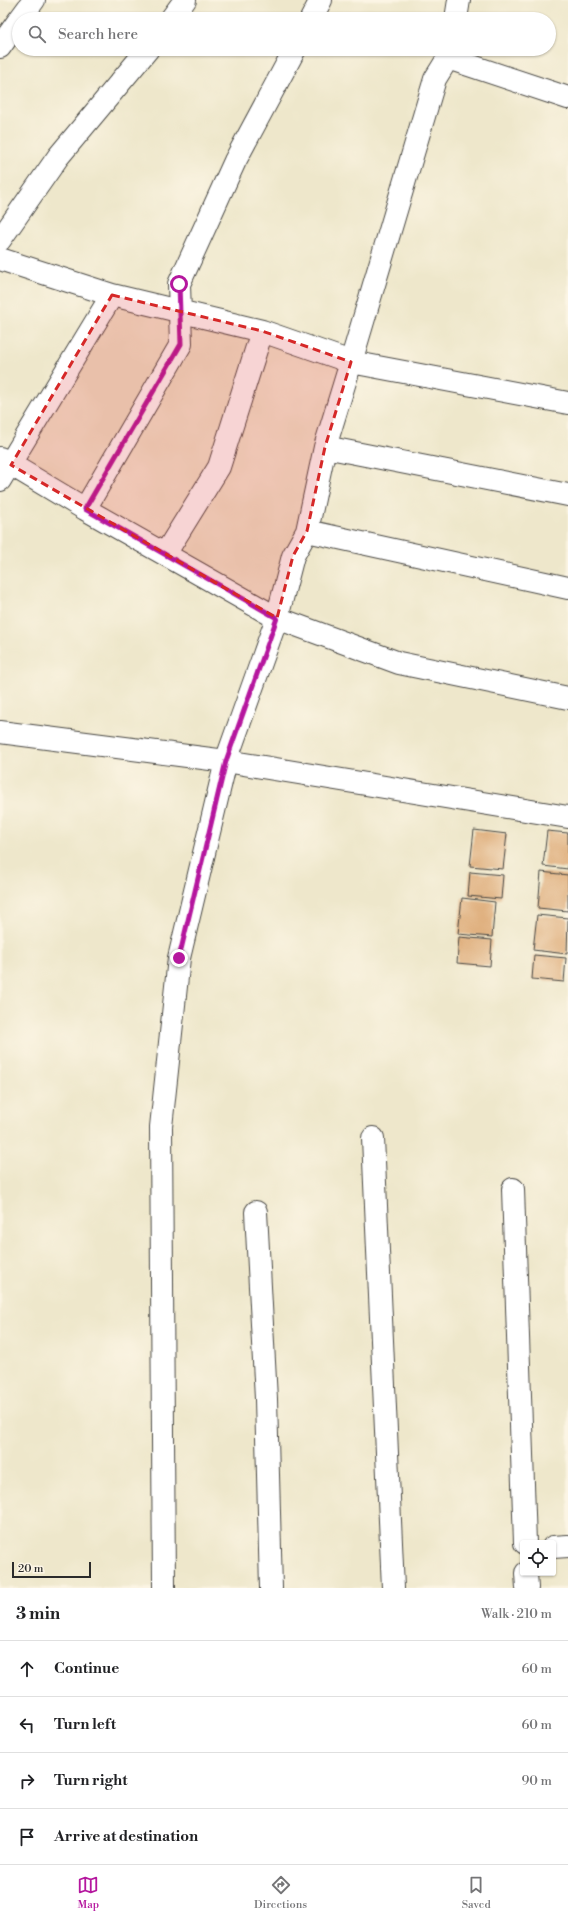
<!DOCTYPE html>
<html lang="en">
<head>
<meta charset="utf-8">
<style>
  :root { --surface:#fff; --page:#f6f6f6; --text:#202124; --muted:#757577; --line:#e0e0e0; --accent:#b5179e }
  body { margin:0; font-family:"Libre Bodoni",serif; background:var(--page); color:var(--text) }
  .controls { position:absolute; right:12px; bottom:12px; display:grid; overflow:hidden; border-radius:4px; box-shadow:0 1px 3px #0004 }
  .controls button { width:36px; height:36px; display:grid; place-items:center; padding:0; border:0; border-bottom:1px solid var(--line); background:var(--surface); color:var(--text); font:20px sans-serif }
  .scale { position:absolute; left:12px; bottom:10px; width:79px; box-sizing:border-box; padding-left:4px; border:2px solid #2b2b2b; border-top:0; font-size:11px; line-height:14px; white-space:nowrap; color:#2b2b2b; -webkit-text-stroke:3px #fcf5e5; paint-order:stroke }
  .stop { position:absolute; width:12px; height:12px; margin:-9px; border:3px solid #b5179e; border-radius:50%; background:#fff }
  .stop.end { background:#b5179e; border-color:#fff; box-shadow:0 1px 4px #0008 }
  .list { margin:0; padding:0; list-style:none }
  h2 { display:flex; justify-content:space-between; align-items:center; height:52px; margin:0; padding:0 16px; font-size:17px }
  h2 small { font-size:13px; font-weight:400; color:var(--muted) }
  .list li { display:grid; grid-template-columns:26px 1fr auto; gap:12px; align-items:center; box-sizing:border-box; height:56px; padding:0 16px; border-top:1px solid var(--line) }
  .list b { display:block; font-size:15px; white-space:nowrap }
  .list em { font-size:13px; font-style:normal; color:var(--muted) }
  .icon { flex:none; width:22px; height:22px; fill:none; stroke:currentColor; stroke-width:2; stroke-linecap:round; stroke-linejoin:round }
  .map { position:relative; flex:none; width:568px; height:1588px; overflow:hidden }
  .search { position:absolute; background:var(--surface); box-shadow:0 1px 3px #0004; left:12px; right:12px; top:12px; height:44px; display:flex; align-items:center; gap:10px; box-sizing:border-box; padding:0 14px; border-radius:22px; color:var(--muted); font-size:15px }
  .sheet { height:276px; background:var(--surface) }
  nav { display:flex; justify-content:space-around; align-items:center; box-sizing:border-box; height:56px; border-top:1px solid var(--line); background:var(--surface); font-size:11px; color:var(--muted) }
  nav a { display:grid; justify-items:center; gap:2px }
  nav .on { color:var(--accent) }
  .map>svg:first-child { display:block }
</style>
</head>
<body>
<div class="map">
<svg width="568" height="1588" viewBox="0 0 568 1588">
  <rect width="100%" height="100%" fill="#fcf5e5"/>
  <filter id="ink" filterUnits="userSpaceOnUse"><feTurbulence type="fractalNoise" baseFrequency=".025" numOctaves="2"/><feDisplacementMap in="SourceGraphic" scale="8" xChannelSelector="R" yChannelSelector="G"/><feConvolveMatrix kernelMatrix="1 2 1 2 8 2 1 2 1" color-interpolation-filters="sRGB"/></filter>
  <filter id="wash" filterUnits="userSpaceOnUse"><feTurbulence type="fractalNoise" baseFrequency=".012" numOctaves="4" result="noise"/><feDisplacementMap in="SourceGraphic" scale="16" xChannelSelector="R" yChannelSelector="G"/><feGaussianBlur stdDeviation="0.9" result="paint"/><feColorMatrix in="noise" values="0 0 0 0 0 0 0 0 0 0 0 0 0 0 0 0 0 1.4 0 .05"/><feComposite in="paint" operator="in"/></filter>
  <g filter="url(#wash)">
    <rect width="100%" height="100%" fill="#eee7cb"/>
    <g id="blocks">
      <path fill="#e0b180" d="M474 830 507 834 503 869 470 866Z
        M547 831 568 833V869L543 866Z
        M470 872 503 875 501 899 468 896Z
        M541 872 568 875V911L538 908Z
        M462 898 495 902 492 937 458 934Z
        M537 915 568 918 567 954 533 950Z
        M459 937 492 940 490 966 457 963Z
        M534 955 566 958 564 982 532 979Z"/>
    </g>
  </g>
  <g filter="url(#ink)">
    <use href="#blocks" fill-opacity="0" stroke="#484743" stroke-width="1"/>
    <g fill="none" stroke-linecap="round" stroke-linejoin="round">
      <defs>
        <path id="minor" d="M20 19 34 0
          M171 19 185 0
          M311 19 321 0
          M456 19 459 0
          M0 47 19 20
          M448 58 568 98
          M0 240 58 157 148 49
          M0 259 112 295 262 331 351 362 568 403
          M325 447 568 495
          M0 458 85 509 277 618 399 663 568 698
          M0 480 112 295
          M85 509 181 344 179 284 235 161 295 49
          M307 531 568 588
          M165 554 219 467 262 331
          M0 732 226 761 568 817
          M373 1138 393 1588
          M513 1189 525 1543
          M256 1212 266 1399 271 1588
          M553 1547 568 1546
          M526 1573 527 1588
          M164 1588 161 1127 179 958 226 761 277 618 293 556 307 531 325 447 351 362 435 79 448 58 450 49"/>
      </defs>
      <use href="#minor" stroke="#484743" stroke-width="24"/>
      <use href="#minor" stroke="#fff" stroke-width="22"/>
    </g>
  </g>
  <g fill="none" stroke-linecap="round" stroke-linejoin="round" filter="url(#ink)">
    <path stroke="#b5179e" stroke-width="5" d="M179 284 181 344 85 509 277 618 226 761 179 958"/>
  </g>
  <path fill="#d62828" fill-opacity="0.2" stroke="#d62828" stroke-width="3" stroke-dasharray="8 5" stroke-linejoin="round" d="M112 295 262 331 351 362 325 447 307 531 293 556 277 618 11 465Z"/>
</svg>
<div class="controls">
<button><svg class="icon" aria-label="locate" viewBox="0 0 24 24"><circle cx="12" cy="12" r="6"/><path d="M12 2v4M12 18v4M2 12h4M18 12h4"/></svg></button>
</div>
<div class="scale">20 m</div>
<div class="stop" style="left:179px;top:284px"></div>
<div class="stop end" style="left:179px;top:958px"></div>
<div class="search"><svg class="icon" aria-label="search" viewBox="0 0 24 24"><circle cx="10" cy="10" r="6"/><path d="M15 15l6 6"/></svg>Search here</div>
</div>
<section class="sheet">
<h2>3 min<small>Walk · 210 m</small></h2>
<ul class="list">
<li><svg class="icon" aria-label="ahead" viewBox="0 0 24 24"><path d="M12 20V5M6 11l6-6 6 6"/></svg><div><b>Continue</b></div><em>60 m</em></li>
<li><svg class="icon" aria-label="left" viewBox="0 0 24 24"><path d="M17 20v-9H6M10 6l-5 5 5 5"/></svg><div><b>Turn left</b></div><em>60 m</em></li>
<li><svg class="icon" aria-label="right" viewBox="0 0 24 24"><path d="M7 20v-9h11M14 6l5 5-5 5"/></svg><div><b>Turn right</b></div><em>90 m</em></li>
<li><svg class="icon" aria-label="arrive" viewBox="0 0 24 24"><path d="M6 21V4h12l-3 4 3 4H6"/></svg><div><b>Arrive at destination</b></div></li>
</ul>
</section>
<nav>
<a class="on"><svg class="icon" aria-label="map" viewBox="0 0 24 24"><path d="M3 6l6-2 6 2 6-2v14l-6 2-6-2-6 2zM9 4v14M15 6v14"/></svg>Map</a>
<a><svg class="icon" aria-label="directions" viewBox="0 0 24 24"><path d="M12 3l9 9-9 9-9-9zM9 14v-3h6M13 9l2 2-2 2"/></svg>Directions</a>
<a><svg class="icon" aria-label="saved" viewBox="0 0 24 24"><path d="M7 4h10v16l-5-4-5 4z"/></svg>Saved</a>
</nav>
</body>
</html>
